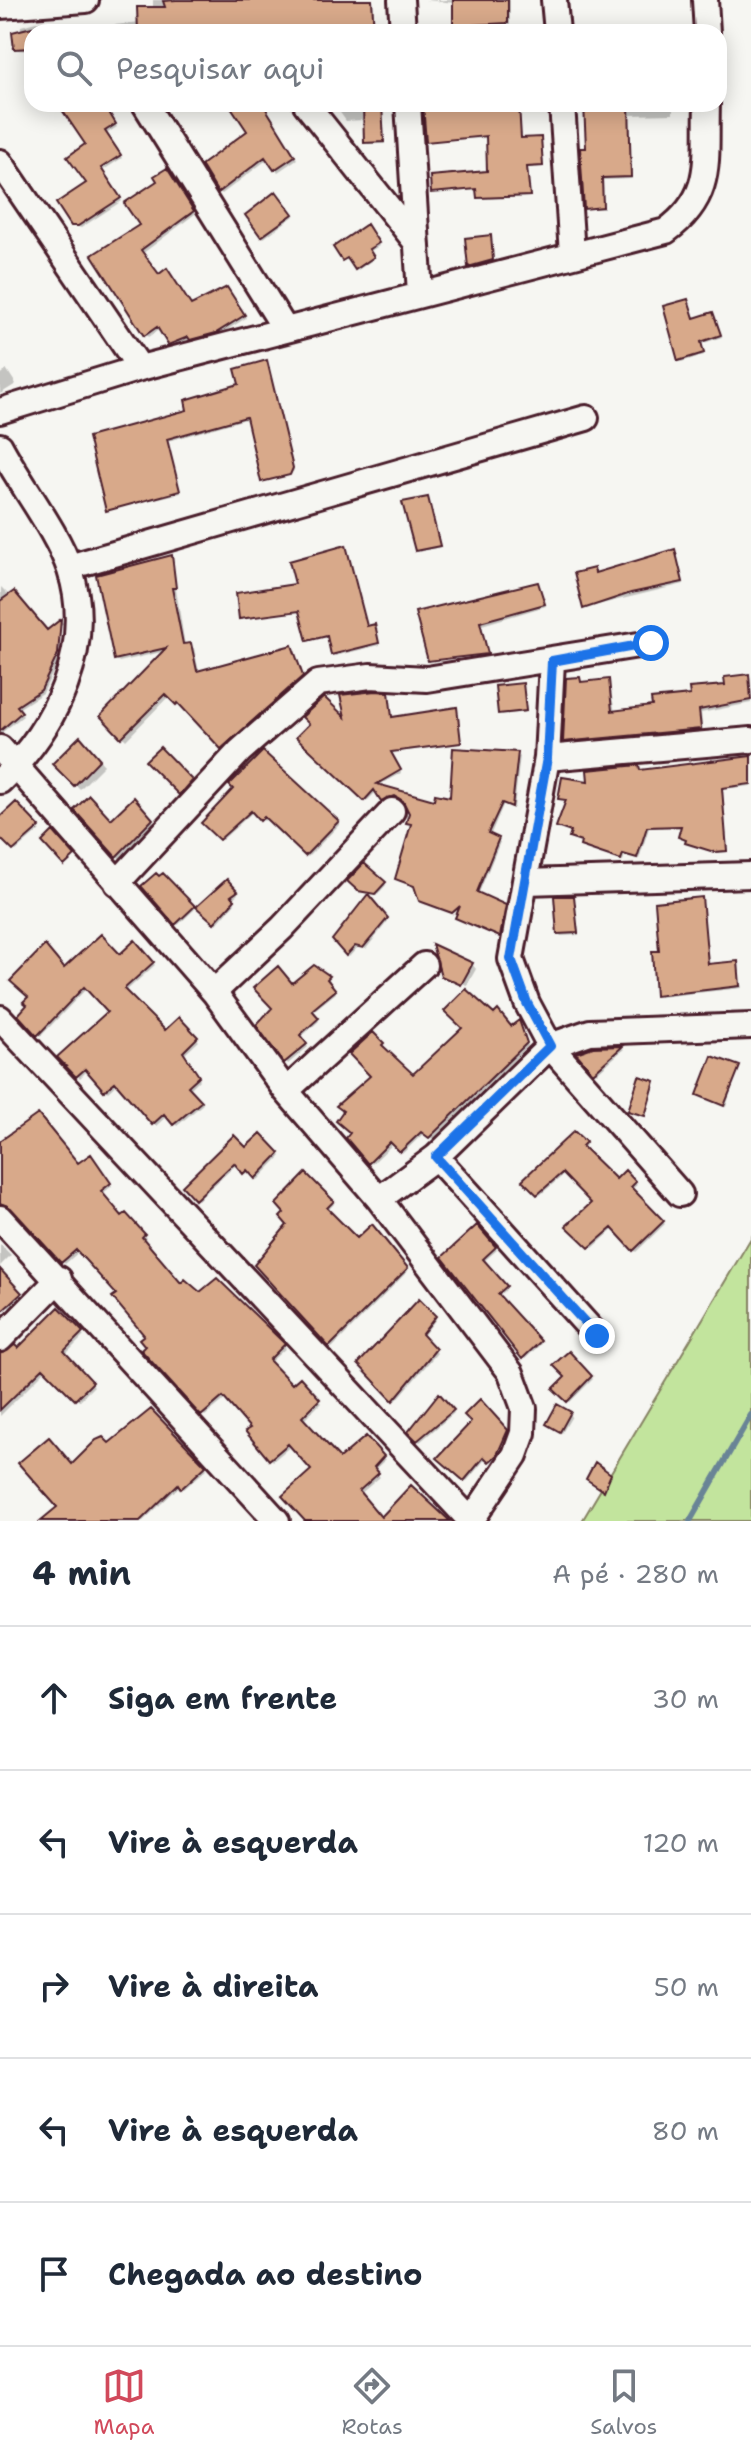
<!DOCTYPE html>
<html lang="pt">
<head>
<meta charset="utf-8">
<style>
  :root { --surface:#fff; --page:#f2f2f3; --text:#1f2937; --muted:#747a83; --line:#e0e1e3; --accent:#d1495b }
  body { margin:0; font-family:"Shantell Sans",sans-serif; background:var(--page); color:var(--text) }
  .stop { position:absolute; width:24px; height:24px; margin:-18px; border:6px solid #1a73e8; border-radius:50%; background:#fff }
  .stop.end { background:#1a73e8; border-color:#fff; box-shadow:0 2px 8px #0008 }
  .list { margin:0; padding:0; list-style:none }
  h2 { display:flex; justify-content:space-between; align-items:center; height:104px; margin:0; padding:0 32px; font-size:34px }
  h2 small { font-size:26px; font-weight:400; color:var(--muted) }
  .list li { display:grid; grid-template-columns:52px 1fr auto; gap:24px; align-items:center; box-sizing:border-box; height:144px; padding:0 32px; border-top:2px solid var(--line) }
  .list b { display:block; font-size:30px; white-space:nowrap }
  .list em { font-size:26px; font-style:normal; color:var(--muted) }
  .icon { flex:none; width:44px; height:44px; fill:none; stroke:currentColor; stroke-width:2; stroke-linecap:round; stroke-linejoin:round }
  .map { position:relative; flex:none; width:751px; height:1521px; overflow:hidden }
  .search { position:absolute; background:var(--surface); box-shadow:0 4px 20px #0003; left:24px; right:24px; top:24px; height:88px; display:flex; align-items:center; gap:20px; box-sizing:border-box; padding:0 28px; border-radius:24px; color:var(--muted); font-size:30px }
  .sheet { height:824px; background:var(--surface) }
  nav { display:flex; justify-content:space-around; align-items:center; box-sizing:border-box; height:112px; border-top:2px solid var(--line); background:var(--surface); font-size:22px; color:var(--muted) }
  nav a { display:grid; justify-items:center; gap:4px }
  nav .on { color:var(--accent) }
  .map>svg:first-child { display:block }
</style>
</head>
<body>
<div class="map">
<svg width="751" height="1521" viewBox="0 0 751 1521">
  <rect width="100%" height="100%" fill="#f6f6f2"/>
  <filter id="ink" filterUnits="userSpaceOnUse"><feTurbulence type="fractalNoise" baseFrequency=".0125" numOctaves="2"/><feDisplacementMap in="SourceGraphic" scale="16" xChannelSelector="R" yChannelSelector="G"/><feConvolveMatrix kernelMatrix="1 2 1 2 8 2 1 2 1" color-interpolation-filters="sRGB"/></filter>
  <g filter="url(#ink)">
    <path fill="#c2e49d" stroke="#868264" stroke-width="2" d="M751 1238V1521H582Z"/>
    <path fill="#0003" d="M153 0H373L375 32H115V25L140 22 153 9Z
      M425 0H510V25L458 28 455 3Z
      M40 21 44 29 70 28 73 32H32V51L18 50 21 26Z
      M57 104H103L117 127 106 134 122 158 102 171 122 201 81 228 73 225 88 184 87 145Z
      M231 104H263L297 159 278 172 268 159 222 194 219 191 250 132Z
      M334 104H381L385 144H368L365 120 346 121Z
      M438 104 518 105 522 140 542 141 544 167 528 168 531 197 481 199 479 190 435 194 490 173 488 138 428 141Z
      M587 104H673V114L630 115 632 179 603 180 604 209 586 208Z
      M169 173 195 214 142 254 159 276 192 307 229 292 246 318 219 335 194 341 191 338 173 347 160 329 148 337 146 335 95 255 142 226Z
      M276 194 294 216 264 238 247 215Z
      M366 227 379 246 369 252 374 259 358 270 350 259 344 260 336 248Z
      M491 237 494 262 472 268 470 266Z
      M688 301 694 320 715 316 722 337 701 344 704 355 681 362Z
      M266 362 294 470 291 474 263 481 249 418 168 441 181 493 108 510 90 438 190 412 241 385Z
      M7 370 16 384 0 394V375Z
      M427 499 441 547 419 552 417 550Z
      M345 547 368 627 376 628 380 645 335 656 329 637 308 640 301 612 241 618 298 586Z
      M674 551 684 584 585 608 593 570 596 575Z
      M171 557 185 646 194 648 199 672 291 647 305 680 226 751 182 704 180 706 169 696 126 740 103 716 166 651 119 662 116 659Z
      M537 584 546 606 482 625 489 656 430 660 418 614Z
      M1 587 47 633 61 621 63 623 61 658 63 624H59L57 664 43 693 18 709 23 716 0 734Z
      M749 676 751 703 701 713 703 732 568 744 565 741 580 679 583 682 609 681 615 712 654 708 728 687Z
      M522 685 527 712 502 715 500 713Z
      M388 694 393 718 457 709 462 744 391 753 401 773 377 786 436 802 452 799 520 756 514 808 504 803 490 836 500 842 478 895 506 908 501 938 459 919 461 908 454 913 423 902 408 806 398 797 384 802 377 791 367 801 298 737 348 722Z
      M80 739 104 765 80 789 55 764Z
      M160 749 193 783 182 795 148 761Z
      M263 753 340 824 308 857 267 818 264 821 254 811 222 840 204 823Z
      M751 756V786L722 789 728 852 718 853 689 844 680 837 683 827 649 828 639 859 625 855 623 861 584 847 572 833 558 827 568 801 560 798 590 784 639 767 641 772 721 764 720 760Z
      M134 800 156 824 121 860 77 810 111 822Z
      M16 804 40 830 16 851 0 835V820Z
      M364 866 386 885 377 895 362 892 350 880Z
      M162 876 195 909 178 925 144 886Z
      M227 881 238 894 232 899 235 903 217 924 199 907Z
      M368 897 388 921 366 949 358 947 349 957 334 940Z
      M574 898 579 935 561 936 559 934Z
      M701 899 710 966 737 963 742 988 659 997 661 953Z
      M135 943 155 965 125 992 165 1033 179 1019 199 1041 184 1055 200 1079 189 1090 203 1104 177 1126 168 1115 156 1126 118 1083 108 1092 88 1070 80 1078 60 1057 110 1012 87 988 41 1036 21 1015 64 971 120 956Z
      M472 964 476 969 467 985 444 976Z
      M314 967 330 980 328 982 336 993 312 1012 319 1021 300 1038 308 1047 288 1064 259 1025Z
      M519 1023 528 1046 433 1139 424 1133 403 1153 394 1143 372 1164 349 1138 373 1076V1035L385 1047 382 1049 413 1077Z
      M593 1049 622 1048 624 1049 597 1073 579 1054Z
      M738 1068 726 1107 702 1097Z
      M654 1083 646 1116 632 1112Z
      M574 1133 586 1145 582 1149 616 1182 627 1175 637 1185 631 1190 665 1224 636 1252 615 1228 593 1248 569 1226 594 1203 566 1173 540 1195 525 1180Z
      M261 1136 281 1156 258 1180 250 1171 246 1174 237 1164 198 1200 185 1186 246 1150Z
      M0 1145 78 1166 94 1159 112 1186 102 1194 146 1238 143 1240 181 1286 200 1295 217 1281 286 1348 269 1363 292 1387 299 1380 321 1403 303 1421 340 1461 366 1439 385 1460 374 1470 380 1477 359 1495 381 1520 440 1521H307L314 1470 292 1445 273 1461 248 1431 253 1428 227 1398 205 1416 144 1350 148 1346 147 1335 119 1294 80 1251 65 1264 0 1193Z
      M306 1176 334 1204 327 1211 357 1241 372 1226 408 1271 332 1348 257 1265 290 1225Z
      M477 1228 497 1250 483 1262 507 1289 498 1297 541 1344 525 1359 445 1257Z
      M0 1244 11 1255 0 1266Z
      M0 1270 23 1296 10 1308 0 1301Z
      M419 1302 436 1319 422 1337 437 1353 396 1401 360 1364Z
      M59 1310 84 1336 65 1355 94 1386 79 1401 47 1369 0 1416V1355L18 1350Z
      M568 1354 593 1379 570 1402 556 1389 567 1377Z
      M440 1396 454 1413 420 1442 411 1432Z
      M480 1402 509 1433 503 1450 492 1462 487 1457 467 1481 440 1458 474 1422Z
      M558 1407 572 1416 562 1433 550 1426Z
      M158 1416 207 1469 184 1489 181 1485 143 1521H43L60 1507 72 1467Z"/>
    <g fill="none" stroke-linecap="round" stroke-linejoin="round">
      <path stroke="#698496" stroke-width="6" d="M690 1521 751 1415"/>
    </g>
    <path fill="#d8a98a" stroke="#4a1f2b" stroke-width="2" d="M176 0H372L374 32H138L137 7H165L163 1Z
      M453 0H508V23L453 26Z
      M32 27V48L14 49 12 32Z
      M58 104H104L116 124 105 131 121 155 101 168 121 198 78 226H71L56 203 86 183 67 157 85 144Z
      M229 104H263L295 156 274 170 265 157 218 193 201 165 247 131Z
      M363 104H382L384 142 364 143Z
      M423 104H519L521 138 541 137 543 166 527 167 530 196 477 198 476 189 431 193 430 176 487 171 486 136 426 142Z
      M584 104H629L631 177 602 178 603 207 584 209 580 148H586Z
      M167 168 194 211 141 250 159 274 167 268 191 305 227 287 245 315 216 333 190 340 188 337 168 345 157 327 144 336 92 255 139 225 124 203 157 181 154 176Z
      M276 191 293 214 261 237 245 215Z
      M367 224 379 243 369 249 374 257 355 270 347 258 342 261 333 247Z
      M491 235 493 260 468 267 465 238Z
      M688 299 694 318 713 312 721 335 701 342 704 353 678 361 663 306Z
      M267 360 293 468 290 475 261 482 246 417 167 439 180 491 106 511 88 437 187 410 185 400 239 384 235 369Z
      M428 497 440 546 415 551 402 502Z
      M346 545 367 626 375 624 379 643 331 655 327 636 307 641 299 611 239 619 236 593 295 584 289 561Z
      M675 549 683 582 631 593 583 609 574 573 594 568 595 573Z
      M172 555 176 588H172L183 644 191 643 197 671 292 645 303 676 221 749 178 703 176 705 165 694 121 738 100 716 166 648 114 660 96 575Z
      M538 582 545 604 480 622 488 654 428 661 415 612Z
      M14 591 47 630 61 619 58 654 41 690 17 706 22 712 0 731V601Z
      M749 674 751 700 699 710 701 729 563 742 566 678 580 677 581 682 609 679 612 711 652 706 651 699 690 695 689 688 725 685 724 677Z
      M523 683 526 711 498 714 495 686Z
      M375 691 389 692 392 717 457 707 461 743 391 752 401 770 377 784 434 800 435 794 450 797 453 748 518 752 512 807 502 803 488 833 499 838 477 892 506 905 500 937 455 918 460 906 452 913 419 901 414 886 395 879 411 824 406 823 409 813 403 801 395 796 381 801 374 790 364 801 296 737 309 724 302 717 324 697 345 717 340 695Z
      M80 736 100 759 74 786 52 764Z
      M160 747 192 780 179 795 145 761Z
      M263 751 339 821 305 856 264 817 260 821 251 811 219 840 201 823 233 789 229 785Z
      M751 756V784L722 788 727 851 714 852 685 843 686 840 678 837 681 826 647 827 637 858 623 854 621 860 580 846 581 842 569 838 571 832 556 827 566 800 558 799 562 777 588 781 587 770 639 765 640 770Z
      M89 795 111 819 134 797 153 819 116 857 74 810Z
      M16 802 40 827 13 851 0 838V817Z
      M53 831 75 856 64 866 42 842Z
      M364 863 386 882 375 894 358 891 347 881Z
      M156 873 159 876 163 873 195 906 175 925 141 886Z
      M227 879 238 891 231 896 235 900 214 923 196 907Z
      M368 894 388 918 363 948 355 946 346 956 332 940Z
      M554 896H574L578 933 557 934Z
      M702 897 708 964 738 961 740 986 655 996 652 951H659L655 902Z
      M101 934 120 954 135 940 154 962 124 989 165 1030 179 1017 198 1037 183 1052 199 1076 188 1086 202 1101 173 1125 164 1114 152 1125 115 1082 104 1091 85 1069 76 1077 57 1057 107 1012 84 987 37 1036 18 1015 27 1005 23 1002 28 997 10 981 45 945 64 968Z
      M432 944 473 963 461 985 441 976Z
      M314 965 330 976 327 979 336 990 312 1010 319 1018 300 1035 307 1044 284 1063 256 1025 272 1008 253 988 278 966 292 983Z
      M466 989 494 1014 498 1010 511 1026 519 1020 527 1043 429 1138 421 1132 400 1152 390 1142 368 1164 346 1138 350 1133 336 1121 343 1111 336 1106 370 1076 349 1054 373 1032 384 1043 382 1045 413 1074 462 1028 444 1011Z
      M623 1046 593 1073 576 1053 593 1047Z
      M712 1056 740 1066 724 1106 697 1095Z
      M639 1076 655 1081 645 1116 628 1111Z
      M38 1114 78 1163 91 1154 111 1183 101 1191 122 1216 126 1213 145 1234 142 1237 181 1283 185 1279 200 1292 217 1278 285 1344 269 1360 292 1384 300 1377 320 1399 302 1417 340 1458 366 1436 384 1456 374 1467 379 1473 359 1491 381 1517 411 1485 450 1521H305L282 1496 311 1470 288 1444 269 1460 245 1431 250 1428 223 1397 201 1416 141 1350 145 1346 139 1339 144 1335 112 1297 116 1294 76 1250 61 1263 11 1208 0 1203V1141Z
      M574 1131 586 1142 582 1146 616 1179 625 1170 636 1182 631 1187 664 1221 633 1251 612 1228 589 1248 566 1226 591 1203 562 1173 537 1195 522 1180Z
      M261 1133 280 1153 255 1179 247 1170 243 1174 234 1163 195 1200 182 1186 234 1135 246 1147Z
      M306 1173 334 1201 327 1208 357 1238 372 1224 408 1268 329 1347 254 1265 287 1225 280 1217 284 1213 276 1204Z
      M477 1225 496 1247 483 1259 507 1286 498 1294 541 1341 522 1359 442 1257Z
      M0 1269 22 1293 0 1313Z
      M419 1299 436 1316 422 1334 436 1349 393 1401 358 1364Z
      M59 1307 83 1332 64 1351 93 1382 75 1400 43 1368 0 1410V1354L15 1345 18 1348Z
      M569 1351 592 1376 567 1402 553 1389 565 1377 553 1365Z
      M439 1393 454 1410 417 1441 408 1432Z
      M480 1399 508 1430 497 1455 489 1462 484 1457 464 1481 437 1458 471 1422 464 1415Z
      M557 1404 571 1412 560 1432 546 1424Z
      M151 1409 206 1466 181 1489 178 1484 140 1521H40L57 1507 18 1463 49 1437 72 1464 96 1440 103 1437 109 1443Z
      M595 1462 611 1474 604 1491 586 1479Z"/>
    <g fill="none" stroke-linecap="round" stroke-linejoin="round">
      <defs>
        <path id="minor" d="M401 0 403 32
          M554 0 557 32
          M705 0 707 32
          M0 6 86 0
          M145 104 285 329
          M306 104 416 242
          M408 104 420 294
          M562 104 572 254
          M0 162 140 368
          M0 411 140 368 666 231C715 195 705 160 707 104
          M0 446C20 484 57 531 70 570 95 647 56 728 0 781
          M69 567 586 418
          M552 661 547 758 511 959 527 1003 550 1046 680 1194
          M0 748 214 992 286 1091 379 1199 511 1373 524 1408 523 1433 515 1455 471 1521 0 1018
          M547 758 751 740
          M526 882 751 875
          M117 883 240 751 318 683 370 676 427 679 651 643
          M214 992 282 928 392 811
          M286 1091 424 965
          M436 1157 597 1336
          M379 1199 436 1157 550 1046 590 1032 751 1026
          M0 1218 277 1521
          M0 1339 59 1279"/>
      </defs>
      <use href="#minor" stroke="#4a1f2b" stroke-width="30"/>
      <use href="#minor" stroke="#f6f6f2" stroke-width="24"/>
    </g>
  </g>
  <g fill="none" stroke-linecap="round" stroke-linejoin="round" filter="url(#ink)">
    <path stroke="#1a73e8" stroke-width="10" d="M597 1336 436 1157 550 1046 527 1003 511 959 547 758 552 661 651 643"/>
  </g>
</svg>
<div class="stop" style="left:651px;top:643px"></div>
<div class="stop end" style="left:597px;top:1336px"></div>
<div class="search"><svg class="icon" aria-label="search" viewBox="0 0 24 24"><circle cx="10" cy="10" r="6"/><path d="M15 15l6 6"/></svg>Pesquisar aqui</div>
</div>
<section class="sheet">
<h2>4 min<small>A pé · 280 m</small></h2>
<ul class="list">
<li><svg class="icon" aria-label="ahead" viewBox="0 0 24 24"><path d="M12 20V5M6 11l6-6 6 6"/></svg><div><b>Siga em frente</b></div><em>30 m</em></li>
<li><svg class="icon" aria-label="left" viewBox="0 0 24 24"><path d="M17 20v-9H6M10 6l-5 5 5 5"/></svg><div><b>Vire à esquerda</b></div><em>120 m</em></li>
<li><svg class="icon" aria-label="right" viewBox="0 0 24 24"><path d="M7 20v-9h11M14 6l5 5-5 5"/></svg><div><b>Vire à direita</b></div><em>50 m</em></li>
<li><svg class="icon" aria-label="left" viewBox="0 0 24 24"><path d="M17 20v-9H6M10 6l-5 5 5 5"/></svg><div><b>Vire à esquerda</b></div><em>80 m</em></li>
<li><svg class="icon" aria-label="arrive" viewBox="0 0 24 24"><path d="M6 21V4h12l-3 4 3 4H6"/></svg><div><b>Chegada ao destino</b></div></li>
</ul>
</section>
<nav>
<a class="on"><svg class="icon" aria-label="map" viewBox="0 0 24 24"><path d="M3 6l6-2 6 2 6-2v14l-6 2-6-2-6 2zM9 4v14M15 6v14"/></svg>Mapa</a>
<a><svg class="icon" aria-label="directions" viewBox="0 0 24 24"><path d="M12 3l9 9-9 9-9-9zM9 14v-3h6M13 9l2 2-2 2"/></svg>Rotas</a>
<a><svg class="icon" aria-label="saved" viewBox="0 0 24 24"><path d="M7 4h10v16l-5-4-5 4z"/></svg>Salvos</a>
</nav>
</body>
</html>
